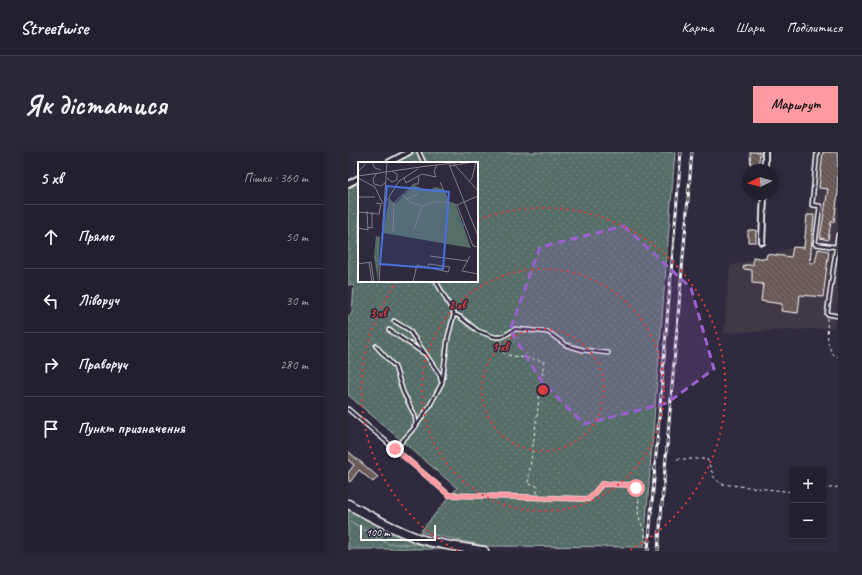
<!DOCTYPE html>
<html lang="uk">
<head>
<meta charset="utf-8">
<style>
  :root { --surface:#23202e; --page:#2b2836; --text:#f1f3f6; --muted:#a3a3aa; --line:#403e4a; --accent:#ff9aa2 }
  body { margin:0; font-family:Caveat,sans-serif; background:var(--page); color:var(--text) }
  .controls { position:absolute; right:12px; bottom:12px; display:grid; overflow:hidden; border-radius:0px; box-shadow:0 2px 6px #0003 }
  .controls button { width:36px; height:36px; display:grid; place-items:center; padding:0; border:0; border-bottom:1px solid var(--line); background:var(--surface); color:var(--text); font:20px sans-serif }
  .compass { position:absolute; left:394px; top:12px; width:36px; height:36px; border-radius:50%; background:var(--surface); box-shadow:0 2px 6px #0003; rotate:265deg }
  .scale { position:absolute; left:12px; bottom:10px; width:76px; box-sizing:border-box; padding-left:4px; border:2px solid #fff; border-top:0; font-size:11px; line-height:14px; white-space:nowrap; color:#fff; -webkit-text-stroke:3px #2f2a3d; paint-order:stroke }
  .stop { position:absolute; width:12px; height:12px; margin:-9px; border:3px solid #ff9aa2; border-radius:50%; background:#fff }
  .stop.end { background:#ff9aa2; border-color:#fff; box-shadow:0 1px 4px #0008 }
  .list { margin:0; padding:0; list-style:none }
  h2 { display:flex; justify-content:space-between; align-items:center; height:52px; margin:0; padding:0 16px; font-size:17px }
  h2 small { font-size:13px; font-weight:400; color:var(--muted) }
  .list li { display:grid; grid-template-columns:26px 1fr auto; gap:12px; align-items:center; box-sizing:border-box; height:64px; padding:0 16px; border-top:1px solid var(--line) }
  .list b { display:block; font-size:15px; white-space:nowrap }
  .list em { font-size:13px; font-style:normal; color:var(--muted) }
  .icon { flex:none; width:22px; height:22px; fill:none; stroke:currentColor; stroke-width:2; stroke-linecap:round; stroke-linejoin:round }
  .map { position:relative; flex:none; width:490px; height:399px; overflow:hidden; border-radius:0px }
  header { display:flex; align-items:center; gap:24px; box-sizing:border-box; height:56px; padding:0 20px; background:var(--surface); border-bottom:1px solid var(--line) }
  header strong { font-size:19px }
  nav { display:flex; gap:22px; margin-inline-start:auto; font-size:14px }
  .intro { display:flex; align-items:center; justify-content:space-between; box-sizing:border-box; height:96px; padding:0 24px }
  h1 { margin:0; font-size:28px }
  .button { padding:10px 18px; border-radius:0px; background:var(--accent); color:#111; font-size:14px; font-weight:700 }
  main { display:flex; gap:24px; padding:0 24px }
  aside { flex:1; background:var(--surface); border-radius:0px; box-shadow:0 2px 6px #0003 }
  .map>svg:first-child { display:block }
</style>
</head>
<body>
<header>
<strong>Streetwise</strong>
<nav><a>Карта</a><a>Шари</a><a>Поділитися</a></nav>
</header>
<div class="intro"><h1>Як дістатися</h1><a class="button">Маршрут</a></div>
<main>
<aside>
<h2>5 хв<small>Пішки · 360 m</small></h2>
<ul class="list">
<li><svg class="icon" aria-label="ahead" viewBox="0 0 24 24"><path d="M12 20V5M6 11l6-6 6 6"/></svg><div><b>Прямо</b></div><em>50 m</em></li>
<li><svg class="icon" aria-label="left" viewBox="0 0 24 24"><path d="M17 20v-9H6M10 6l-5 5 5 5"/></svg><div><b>Ліворуч</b></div><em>30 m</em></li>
<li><svg class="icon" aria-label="right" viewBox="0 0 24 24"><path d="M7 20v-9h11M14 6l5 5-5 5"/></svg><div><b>Праворуч</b></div><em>280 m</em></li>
<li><svg class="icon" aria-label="arrive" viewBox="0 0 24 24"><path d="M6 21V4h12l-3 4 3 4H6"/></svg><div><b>Пункт призначення</b></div></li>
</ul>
</aside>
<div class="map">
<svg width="490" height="399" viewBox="0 0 490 399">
  <defs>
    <pattern id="grass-dots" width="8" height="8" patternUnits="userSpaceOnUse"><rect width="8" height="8" fill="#576d68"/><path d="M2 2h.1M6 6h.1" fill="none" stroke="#70837f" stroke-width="1.8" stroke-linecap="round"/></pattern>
    <pattern id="forest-crowns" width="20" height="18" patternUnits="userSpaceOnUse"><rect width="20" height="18" fill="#576d68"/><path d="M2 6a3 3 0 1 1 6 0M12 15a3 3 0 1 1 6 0" fill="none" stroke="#70837f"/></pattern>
    <pattern id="building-back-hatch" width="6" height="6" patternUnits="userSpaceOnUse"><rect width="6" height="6" fill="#685856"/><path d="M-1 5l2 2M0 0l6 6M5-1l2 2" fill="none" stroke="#7f716f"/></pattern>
  </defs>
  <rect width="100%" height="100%" fill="#2f2a3d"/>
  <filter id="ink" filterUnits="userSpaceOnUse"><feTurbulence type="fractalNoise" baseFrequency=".025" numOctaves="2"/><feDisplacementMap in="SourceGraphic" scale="8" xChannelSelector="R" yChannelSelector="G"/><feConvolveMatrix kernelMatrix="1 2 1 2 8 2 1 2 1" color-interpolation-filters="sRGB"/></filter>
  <g filter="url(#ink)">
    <path fill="#403844" d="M465 0H490V146L486 176 376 181 382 114 457 92Z"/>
    <path fill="url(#grass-dots)" stroke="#abb6b4" d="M66 0H327L296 395 137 394 72 380 109 336 0 243V166L4 161 6 133H0V37L11 31V129H129V11H46Z
      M0 351 64 387 96 397H0Z"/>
    <path fill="url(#forest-crowns)" stroke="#abb6b4" d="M0 357 75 392H40L0 368Z"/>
    <path fill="url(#building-back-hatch)" stroke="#fff" d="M402 0H412L410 18H403Z
      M475 0H490V41L486 70H483L480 88 472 86 480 37 471 36Z
      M459 63H466L462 111H467L470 97 481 99 475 145 452 143 450 161 433 159 434 152 413 149 415 132 404 131V118L395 117 396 113H405V105L418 107 419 102 443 105 445 95 456 96Z
      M400 78H408V90H400Z
      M0 299 30 325 25 330 11 318 2 330 0 328V321L6 313 0 308Z"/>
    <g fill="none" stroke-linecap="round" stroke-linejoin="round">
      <defs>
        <path id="service" d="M71 0 76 11
          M469 0 464 53 472 54 467 92 488 95
          M490 83 479 162 490 164
          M106 162 112 165 130 179 147 185H154L167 177 200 180 218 193 235 198 260 201
          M46 169 61 178 92 223 93 229
          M41 178 77 202
          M28 194 47 215 55 240 67 264 68 272 66 274
          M0 257 101 343 241 347 254 332 285 333
          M47 297 68 274 81 255 94 231 100 185 106 162 88 129"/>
        <path id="minor" d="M40 11 61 0
          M417 18V0
          M0 32 11 26
          M414 90 416 42"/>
        <path id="trunk" d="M0 352C23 365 47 378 72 387 93 393 115 396 136 399"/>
      </defs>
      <use href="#service" stroke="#fff" stroke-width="5.5"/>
      <use href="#minor" stroke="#fff" stroke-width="8"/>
      <use href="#trunk" stroke="#fff" stroke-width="11"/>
      <path stroke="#fff" stroke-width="1" stroke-dasharray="3 3" stroke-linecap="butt" d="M479 166C480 177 477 201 490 205
        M153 189C151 196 152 199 159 203L196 209 180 332 188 333 189 335V342
        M329 307H359L366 325 373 332 445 340
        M288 336C294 346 288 355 291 365 295 378 300 384 298 399
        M475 337 490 335"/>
      <use href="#service" stroke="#2f2a3d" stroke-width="2.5"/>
      <use href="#minor" stroke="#2f2a3d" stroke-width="4.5"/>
      <use href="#trunk" stroke="#2f2a3d" stroke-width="8"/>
      <defs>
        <path id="rail" d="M300 399 333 0
          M310 399 344 0"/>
      </defs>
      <use href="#rail" stroke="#fff" stroke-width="3"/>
      <use href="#rail" stroke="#2f2a3d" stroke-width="1.5" stroke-dasharray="4.5" stroke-linecap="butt"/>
    </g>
  </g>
  <g fill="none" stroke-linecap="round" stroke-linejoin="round" filter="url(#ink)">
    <path stroke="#ff9aa2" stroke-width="5" d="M47 297 101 343 241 347 254 332 285 333 288 336"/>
  </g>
  <path fill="#9c61cf" fill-opacity="0.2" stroke="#9c61cf" stroke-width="3" stroke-dasharray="8 5" stroke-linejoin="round" d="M276 74 343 136 366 217 319 251 236 272 194 230 162 178 192 95Z"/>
  <g fill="none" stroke="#da3e3e" stroke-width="2" stroke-dasharray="2 4">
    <circle cx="195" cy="238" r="61"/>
    <circle cx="195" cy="238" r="121"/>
    <path d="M110 399A182 182 0 0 1 49 130M130 68A182 182 0 0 1 280 399"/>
  </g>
  <g transform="translate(10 10)">
    <rect width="120" height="120" fill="#2f2a3d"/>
    <path d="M56 23 70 29 77 25 85 27 91 41 98 43 113 86 25 71 31 36 37 42Z" fill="#576d68"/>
    <path d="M18 74 22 75 20 119 16 95Z" fill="#576d68"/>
    <path fill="none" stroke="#4b6474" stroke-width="2" d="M97 54 106 64"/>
    <path fill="none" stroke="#827f8b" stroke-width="1" d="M14 0 17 6 23 8M95 1 120 29M91 2 120 74M69 4 105 0M92 4 114 0M0 10 9 0M19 11 15 17 16 22 23 24 28 20M64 12 78 15 76 9 79 3M0 14 69 4M0 16 17 25 25 42M29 16 34 20 39 18V12L34 9M46 16 48 21 64 12M82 20 91 40 99 43 115 84 120 85M111 20 114 16 118 0M44 33 54 41 64 44 75 40H91M0 35H17M48 37 60 32M28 40 41 19 60 7M99 43 120 34M0 50 21 52 23 42 18 41M9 65 14 66V50M0 66 10 68 9 49M56 68 64 44M35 70 36 41 56 22H60L61 15M72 94 110 99M112 94 104 109 120 112M11 100 14 120M0 102 13 100 16 120M21 120 29 0M55 120 59 103 90 110 92 105 71 102 70 105"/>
    <path fill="#4a71e0" fill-opacity="0.15" stroke="#4a71e0" stroke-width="2" d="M29 24 91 30 85 107 22 102Z"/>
    <rect width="120" height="120" fill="none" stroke="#fff" stroke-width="2"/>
  </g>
  <circle cx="195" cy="238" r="6" fill="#da3e3e" stroke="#2f2a3d" stroke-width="2"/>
  <g font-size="12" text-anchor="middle" font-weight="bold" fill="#da3e3e" stroke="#2f2a3d" stroke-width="3" stroke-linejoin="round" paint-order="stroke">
    <text x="109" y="157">2 хв</text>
    <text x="30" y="165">3 хв</text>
    <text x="152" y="199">1 хв</text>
  </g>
</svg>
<div class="controls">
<button>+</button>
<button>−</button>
</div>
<svg class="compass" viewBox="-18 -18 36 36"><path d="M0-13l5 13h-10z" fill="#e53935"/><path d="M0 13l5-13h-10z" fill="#a3a3aa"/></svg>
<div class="scale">100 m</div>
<div class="stop" style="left:288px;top:336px"></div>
<div class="stop end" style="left:47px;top:297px"></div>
</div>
</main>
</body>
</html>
